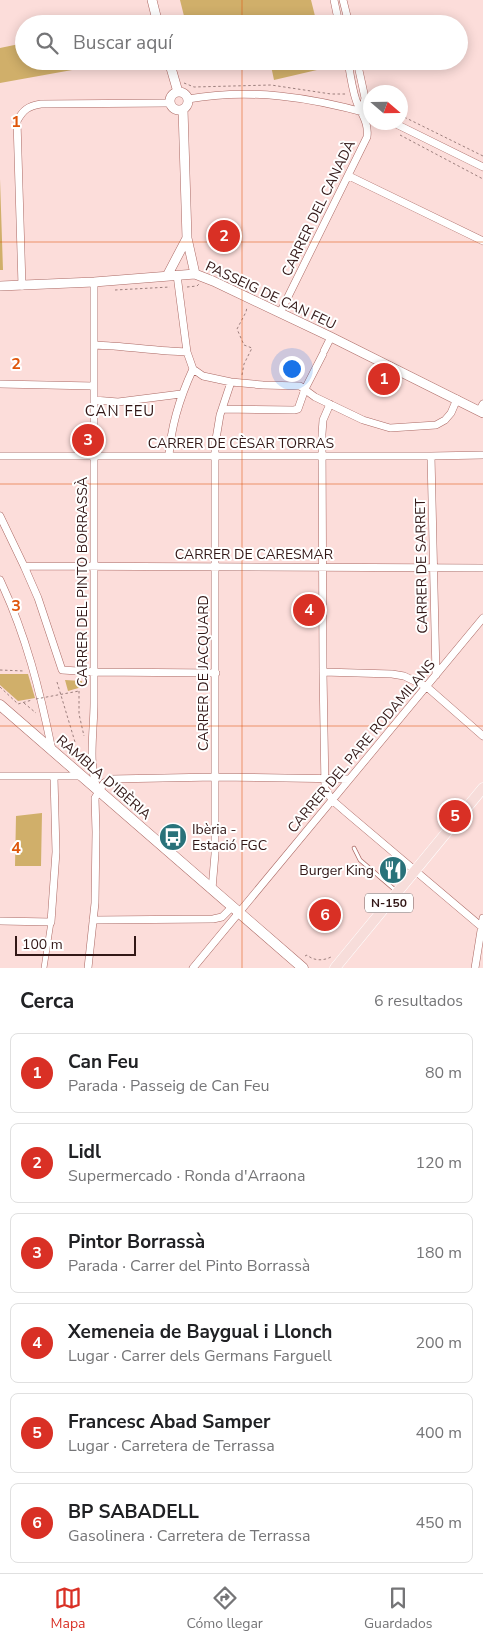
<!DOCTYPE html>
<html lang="es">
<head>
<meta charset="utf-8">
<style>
  :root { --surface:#fff; --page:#f6f6f6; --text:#202124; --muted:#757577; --line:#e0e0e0; --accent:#d93025 }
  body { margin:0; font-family:"Nunito Sans",sans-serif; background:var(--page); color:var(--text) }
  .compass { position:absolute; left:363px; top:85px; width:45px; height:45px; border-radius:50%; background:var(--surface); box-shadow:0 2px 12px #0003; rotate:110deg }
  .scale { position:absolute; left:15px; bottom:12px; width:121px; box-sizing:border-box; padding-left:5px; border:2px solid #321716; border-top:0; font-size:14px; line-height:18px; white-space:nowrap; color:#321716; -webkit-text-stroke:4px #fff; paint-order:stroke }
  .you { position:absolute; left:291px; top:368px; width:18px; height:18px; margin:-12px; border:4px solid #fff; border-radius:50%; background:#1a73e8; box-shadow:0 0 0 8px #1a73e833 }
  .badge { display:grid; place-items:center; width:32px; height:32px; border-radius:50%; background:var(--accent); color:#fff; font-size:16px; font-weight:700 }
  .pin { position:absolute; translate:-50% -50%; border:2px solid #fff; box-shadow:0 1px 5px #0006 }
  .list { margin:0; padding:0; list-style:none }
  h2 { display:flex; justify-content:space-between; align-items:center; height:65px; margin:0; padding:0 20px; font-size:21px }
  h2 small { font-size:16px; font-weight:400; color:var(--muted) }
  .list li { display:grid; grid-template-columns:32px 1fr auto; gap:15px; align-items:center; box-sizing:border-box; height:80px; margin:0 10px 10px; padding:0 10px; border:1px solid var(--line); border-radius:8px }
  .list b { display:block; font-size:19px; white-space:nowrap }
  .list p { margin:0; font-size:16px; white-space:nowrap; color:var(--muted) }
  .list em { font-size:16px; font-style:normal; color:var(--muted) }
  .icon { flex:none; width:28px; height:28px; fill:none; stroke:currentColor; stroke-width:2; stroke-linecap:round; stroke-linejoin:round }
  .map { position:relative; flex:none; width:483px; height:968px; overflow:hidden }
  .search { position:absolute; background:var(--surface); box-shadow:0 2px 12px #0003; left:15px; right:15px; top:15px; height:55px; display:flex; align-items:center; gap:12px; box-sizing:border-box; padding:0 18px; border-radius:28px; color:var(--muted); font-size:19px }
  .sheet { height:605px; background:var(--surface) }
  nav { display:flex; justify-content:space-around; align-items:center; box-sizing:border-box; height:70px; border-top:1px solid var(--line); background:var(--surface); font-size:14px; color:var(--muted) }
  nav a { display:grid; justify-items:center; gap:2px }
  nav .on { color:var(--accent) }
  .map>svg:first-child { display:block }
</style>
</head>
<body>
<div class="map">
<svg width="483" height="968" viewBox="0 0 483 968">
  <rect width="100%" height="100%" fill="#fcddda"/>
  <path fill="#d0af6a" d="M180 0H311L317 24H186Z
    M24 43V61H122L0 83V48Z
    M270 61H333L334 66 274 80Z
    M0 179 3 270H0Z
    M0 674H28L35 698 18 701 0 685Z
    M65 680 82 681V687L68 691Z
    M42 813 41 866H15L16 816Z"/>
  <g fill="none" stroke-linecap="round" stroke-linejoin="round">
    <defs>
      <path id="service" d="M354 848 360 860 395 890"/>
      <path id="pedestrian" d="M44 968 51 922"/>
      <path id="minor" d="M334 0 339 24
        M343 0 349 24
        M357 61 365 98 362 112
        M188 99C250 88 310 97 370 114
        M392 122 483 167
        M349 176 483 241
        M177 275 187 352 193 369 203 376 231 382 263 385 300 386 315 397 363 420 390 428 436 425 445 420 451 413 457 399
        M94 282V703C94 730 88 763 97 788
        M22 286 17 121C23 110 28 106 41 104L170 103
        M280 313 367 137C369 122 361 114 356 100 352 88 350 74 348 61
        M94 345C125 346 156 351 187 352
        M324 351 331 337
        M0 384 94 386
        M94 400 118 402 181 394
        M330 404 323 420 322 434 323 672 325 788 332 800 347 813 483 928
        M222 409 294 410 298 409 305 389 323 354
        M479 411 483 404
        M0 456H431L483 455
        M169 456C171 425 180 397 193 369
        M431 456 436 675
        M0 516 24 566 38 598 62 670 94 672 216 673
        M24 566 483 568
        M0 580C26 635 40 691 52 750
        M323 672 392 674 404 676 427 687 483 736
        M0 776H81
        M212 889 215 854V445L220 415 231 382
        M93 920 213 919 222 917 232 907
        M0 921 51 922 56 852 54 777
        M88 968 95 903 96 832 95 798 104 783 111 779 216 777 349 779
        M193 968 483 618
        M475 968 483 918"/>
      <path id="tertiary" d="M152 0 158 24
        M169 61 178 92
        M170 101a9 9 0 1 1 18 0a9 9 0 1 1-18 0Z
        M183 109 187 238 195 274
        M167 276 187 238
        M0 286 94 282 195 274 213 281 331 337 483 413"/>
      <path id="secondary" d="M0 705 303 968"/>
      <path id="primary" d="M335 968 483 788"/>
    </defs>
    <use href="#service" stroke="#ab6964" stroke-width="4.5"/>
    <use href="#pedestrian" stroke="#ab6964" stroke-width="6"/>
    <use href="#minor" stroke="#ab6964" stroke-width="8"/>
    <use href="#tertiary" stroke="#ab6964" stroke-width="10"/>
    <use href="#secondary" stroke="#ab6964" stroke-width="11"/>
    <use href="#primary" stroke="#fff" stroke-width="11"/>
    <path stroke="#9c7f7d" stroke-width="1" stroke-dasharray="2.5 2.5" stroke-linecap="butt" d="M184 83 194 87 271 85 331 94H346
      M400 115 483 156
      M400 135 483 179
      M187 287 197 286 199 284
      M115 290 170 287
      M242 375 244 364 252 348 244 345 237 329 246 312 247 307
      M0 670 24 671
      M57 682 75 742
      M0 687 18 704 32 700
      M79 691V714L84 736
      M24 703 36 713
      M305 956 307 955C314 961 323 961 331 957"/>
    <use href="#service" stroke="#fff" stroke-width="3"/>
    <use href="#pedestrian" stroke="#fff" stroke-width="5"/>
    <use href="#minor" stroke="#fff" stroke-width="7"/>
    <use href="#tertiary" stroke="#fff" stroke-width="9"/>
    <use href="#secondary" stroke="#fff" stroke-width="10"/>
    <use href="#primary" stroke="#f7ddda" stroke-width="10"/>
    <path stroke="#9c7f7d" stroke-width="1" stroke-dasharray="2.5 2.5" stroke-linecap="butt" d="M36 699 79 691"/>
  </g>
  <path fill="none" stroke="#df560c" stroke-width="1" stroke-opacity="0.55" d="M242 0V24M242 61V968M0 242H483M0 484H483M0 726H483"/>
  <defs>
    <symbol id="bus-disc" viewBox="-11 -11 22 22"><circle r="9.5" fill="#29727a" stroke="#fff"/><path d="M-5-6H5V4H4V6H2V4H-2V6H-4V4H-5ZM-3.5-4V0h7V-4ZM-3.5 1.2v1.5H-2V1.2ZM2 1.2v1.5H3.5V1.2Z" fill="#fff"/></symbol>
    <symbol id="restaurant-disc" viewBox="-11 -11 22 22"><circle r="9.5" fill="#29727a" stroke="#fff"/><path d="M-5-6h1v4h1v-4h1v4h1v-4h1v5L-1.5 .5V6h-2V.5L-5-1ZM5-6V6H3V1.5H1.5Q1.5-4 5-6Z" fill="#fff"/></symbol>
  </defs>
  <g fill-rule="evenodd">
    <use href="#bus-disc" x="157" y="821" width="32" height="32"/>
    <use href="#restaurant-disc" x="377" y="854" width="32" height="32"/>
  </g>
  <g text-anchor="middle" stroke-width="4" stroke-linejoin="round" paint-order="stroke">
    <rect fill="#fff" stroke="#705d5c" stroke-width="1" x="365" y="893.5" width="48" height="19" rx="4"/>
    <g font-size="12" font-weight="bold" fill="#321716">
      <text x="389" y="907">N-150</text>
    </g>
    <g font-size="14" fill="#321716" stroke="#fff">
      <text transform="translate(318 208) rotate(-64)" y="5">CARRER DEL CANADÀ</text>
      <text transform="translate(271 295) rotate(25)" y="5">PASSEIG DE CAN FEU</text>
      <text x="241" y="448">CARRER DE CÈSAR TORRAS</text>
      <text x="254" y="559">CARRER DE CARESMAR</text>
      <text transform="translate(421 566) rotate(-91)" y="5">CARRER DE SARRET</text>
      <text transform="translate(82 582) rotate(-90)" y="5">CARRER DEL PINTO BORRASSÀ</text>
      <text transform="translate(203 673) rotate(-90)" y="5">CARRER DE JACQUARD</text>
      <text transform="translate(361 746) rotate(-50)" y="5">CARRER DEL PARE RODAMILANS</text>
      <text transform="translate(104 777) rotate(41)" y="5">RAMBLA D'IBÈRIA</text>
    </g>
    <g font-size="14" fill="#321716" stroke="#fff" text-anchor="start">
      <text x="192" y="834">Ibèria -<tspan x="192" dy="16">Estació FGC</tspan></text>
      <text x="374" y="875" text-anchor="end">Burger King</text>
    </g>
    <g font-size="15" letter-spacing="1" fill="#321716" stroke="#fff">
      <text x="120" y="416">CAN FEU</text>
    </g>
  </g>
  <g font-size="16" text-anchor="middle" font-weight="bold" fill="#df560c" stroke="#fff" stroke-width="4" stroke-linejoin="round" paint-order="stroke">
    <text x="16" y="127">1</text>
    <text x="16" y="369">2</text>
    <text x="16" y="611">3</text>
    <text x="16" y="853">4</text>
  </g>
</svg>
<svg class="compass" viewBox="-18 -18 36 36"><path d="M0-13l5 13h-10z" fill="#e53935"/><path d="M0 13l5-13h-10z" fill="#757577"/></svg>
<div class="scale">100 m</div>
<div class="you"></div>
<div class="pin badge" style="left:384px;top:379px">1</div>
<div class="pin badge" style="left:224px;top:236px">2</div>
<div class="pin badge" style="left:88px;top:440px">3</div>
<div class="pin badge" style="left:309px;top:610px">4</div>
<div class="pin badge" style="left:455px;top:816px">5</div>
<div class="pin badge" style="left:325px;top:915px">6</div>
<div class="search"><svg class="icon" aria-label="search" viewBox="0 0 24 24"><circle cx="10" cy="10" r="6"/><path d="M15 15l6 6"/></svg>Buscar aquí</div>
</div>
<section class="sheet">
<h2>Cerca<small>6 resultados</small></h2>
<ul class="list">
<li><span class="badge">1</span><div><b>Can Feu</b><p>Parada · Passeig de Can Feu</p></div><em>80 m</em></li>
<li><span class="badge">2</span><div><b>Lidl</b><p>Supermercado · Ronda d'Arraona</p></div><em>120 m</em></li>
<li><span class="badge">3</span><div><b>Pintor Borrassà</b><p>Parada · Carrer del Pinto Borrassà</p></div><em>180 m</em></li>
<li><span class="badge">4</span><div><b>Xemeneia de Baygual i Llonch</b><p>Lugar · Carrer dels Germans Farguell</p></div><em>200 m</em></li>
<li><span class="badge">5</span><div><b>Francesc Abad Samper</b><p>Lugar · Carretera de Terrassa</p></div><em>400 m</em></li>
<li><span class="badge">6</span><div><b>BP SABADELL</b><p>Gasolinera · Carretera de Terrassa</p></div><em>450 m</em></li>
</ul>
</section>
<nav>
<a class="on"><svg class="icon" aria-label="map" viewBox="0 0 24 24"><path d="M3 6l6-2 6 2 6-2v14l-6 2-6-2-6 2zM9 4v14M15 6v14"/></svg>Mapa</a>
<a><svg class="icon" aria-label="directions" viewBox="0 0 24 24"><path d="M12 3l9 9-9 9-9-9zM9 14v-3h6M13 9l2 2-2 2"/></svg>Cómo llegar</a>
<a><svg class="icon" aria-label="saved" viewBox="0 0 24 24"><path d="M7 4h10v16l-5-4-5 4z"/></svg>Guardados</a>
</nav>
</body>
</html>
